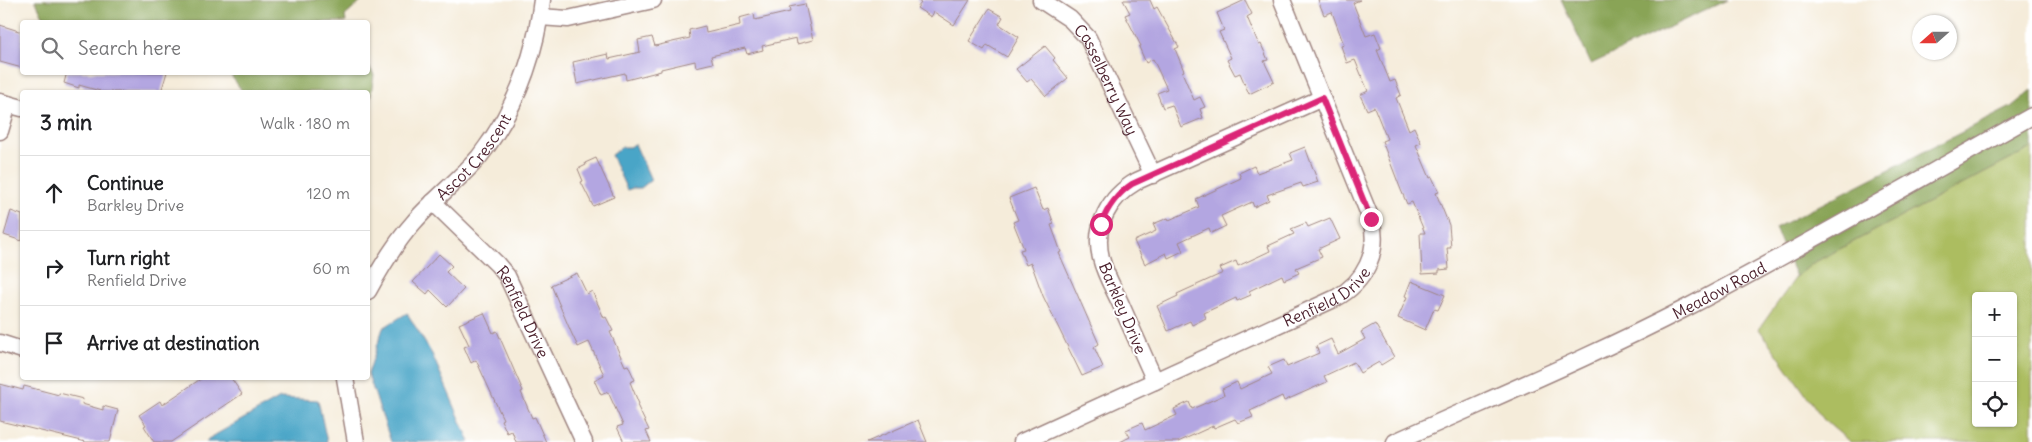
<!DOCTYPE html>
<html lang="en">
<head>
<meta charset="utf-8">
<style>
  :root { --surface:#fff; --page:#f6f6f6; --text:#202124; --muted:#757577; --line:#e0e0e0 }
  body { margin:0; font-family:Delius,sans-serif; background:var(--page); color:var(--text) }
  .controls { position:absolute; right:15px; bottom:15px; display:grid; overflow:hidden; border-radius:5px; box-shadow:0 1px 4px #0004 }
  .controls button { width:45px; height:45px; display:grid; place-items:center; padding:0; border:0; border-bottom:1px solid var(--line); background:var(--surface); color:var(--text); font:25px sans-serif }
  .compass { position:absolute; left:1912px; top:15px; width:45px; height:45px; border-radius:50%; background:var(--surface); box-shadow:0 1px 4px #0004; rotate:249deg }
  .stop { position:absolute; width:15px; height:15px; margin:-11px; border:4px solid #db2777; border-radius:50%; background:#fff }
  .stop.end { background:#db2777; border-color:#fff; box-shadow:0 1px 5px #0008 }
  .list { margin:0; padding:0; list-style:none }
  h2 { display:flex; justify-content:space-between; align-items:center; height:65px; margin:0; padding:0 20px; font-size:21px }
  h2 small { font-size:16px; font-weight:400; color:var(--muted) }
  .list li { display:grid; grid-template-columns:32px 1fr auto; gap:15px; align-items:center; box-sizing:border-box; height:75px; padding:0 20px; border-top:1px solid var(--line) }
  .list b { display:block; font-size:19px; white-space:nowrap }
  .list p { margin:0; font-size:16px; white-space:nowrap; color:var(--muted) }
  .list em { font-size:16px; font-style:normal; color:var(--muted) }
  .icon { flex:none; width:28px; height:28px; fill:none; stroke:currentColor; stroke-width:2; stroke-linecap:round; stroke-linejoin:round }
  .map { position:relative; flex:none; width:2032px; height:442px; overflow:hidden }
  .search { position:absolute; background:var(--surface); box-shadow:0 1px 4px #0004; left:20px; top:20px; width:350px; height:55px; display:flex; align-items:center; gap:12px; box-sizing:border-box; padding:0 18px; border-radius:5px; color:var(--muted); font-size:19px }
  .panel { position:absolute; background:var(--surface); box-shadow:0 1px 4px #0004; left:20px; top:90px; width:350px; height:290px; border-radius:5px }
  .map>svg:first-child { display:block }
</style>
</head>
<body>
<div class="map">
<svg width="2032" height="442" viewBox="0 0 2032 442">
  <rect width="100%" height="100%" fill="#fff"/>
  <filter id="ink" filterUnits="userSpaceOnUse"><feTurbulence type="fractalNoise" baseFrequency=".02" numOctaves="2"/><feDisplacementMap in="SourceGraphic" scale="10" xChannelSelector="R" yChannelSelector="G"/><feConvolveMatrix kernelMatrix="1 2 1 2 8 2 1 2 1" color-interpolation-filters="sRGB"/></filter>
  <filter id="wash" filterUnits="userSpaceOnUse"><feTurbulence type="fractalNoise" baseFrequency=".0096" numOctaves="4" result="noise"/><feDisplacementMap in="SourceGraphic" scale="20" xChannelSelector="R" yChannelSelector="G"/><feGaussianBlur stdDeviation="1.12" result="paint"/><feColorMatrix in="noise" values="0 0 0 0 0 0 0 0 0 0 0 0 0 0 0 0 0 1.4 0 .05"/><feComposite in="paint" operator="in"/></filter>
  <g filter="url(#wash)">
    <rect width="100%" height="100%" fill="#f5ecda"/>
    <path fill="#acbd60" stroke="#7b6e46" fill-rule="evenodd" d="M2032 148V442H1850L1824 420 1759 329 1796 277 1813 263ZM1976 296H2013V423H1976Z"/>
    <path fill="#89a456" stroke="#6a6240" d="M35 0H363L345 16 346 22H64L43 16Z
      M1561 0H1727L1591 64Z
      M368 65 374 75 368 111V92H243L229 73 368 72Z
      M2032 90V148L1813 263 1796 277 1775 228 2011 107Z"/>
    <path fill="#49a5c7" stroke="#4a6279" d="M635 144 651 180 641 188H633L627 190 611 155 622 147H629Z
      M407 313 432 354 470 442H391L368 374 383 328Z
      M280 398 318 400 327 442H206L208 439Z"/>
    <g id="blocks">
      <path fill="#b3a6e1" d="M916 0H970L954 25 934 12 931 17 917 8 921 3Z
        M1123 0H1150L1154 9 1157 7 1179 47 1175 49 1184 71 1182 72 1194 100 1200 97 1205 107 1200 109 1203 118 1181 127 1172 105 1163 108 1157 93 1167 89 1153 59 1146 63 1139 47 1141 46 1125 15 1130 13Z
        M1245 0 1252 14 1247 17 1259 45 1261 44 1268 60 1264 61 1274 82 1249 94 1240 73 1235 75 1227 60 1231 58 1219 32 1224 30 1217 13Z
        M1318 0H1360L1353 3 1366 36 1375 33 1381 48 1377 50 1390 82 1395 80 1401 95 1396 98 1409 130 1414 127 1421 143 1416 145 1430 178 1432 177 1439 192 1436 193 1449 225 1451 248H1447L1449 269 1439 270V273L1422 274 1420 233H1425L1412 202 1407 204 1401 190 1382 141 1387 139 1374 107 1367 110 1360 95 1368 91 1355 60 1347 63 1341 46 1344 45 1332 12 1324 15Z
        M805 4 813 40 797 44 796 38 762 46 763 50 747 54 745 48 711 56 713 63 696 67 695 61 661 69V71L626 80 625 73 577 84 573 62 608 54 609 59 640 52 638 40 652 37 655 46 690 38 689 30 705 26 706 33 740 25 739 18 754 14 755 20 790 12 789 7Z
        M989 9 1003 17 999 24 1019 37 1007 57 987 45 984 50 969 41Z
        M0 25 22 32V68L0 62Z
        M1045 46 1055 58 1053 60 1068 78 1046 96 1031 79 1027 82 1016 69Z
        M67 72H167L161 92H100V91L79 85V88L64 83Z
        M1305 147 1318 182 1303 187 1301 183 1267 195 1269 200 1254 207 1252 202 1221 216 1226 226 1211 233 1209 228 1179 242 1183 251 1168 258 1166 253 1145 264 1134 241 1156 231 1153 224 1168 218 1169 220 1199 207 1196 199 1241 178 1239 173 1254 166 1257 173 1293 160 1290 153Z
        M596 158 614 197 593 206 581 182 583 181 578 169 586 165 585 163Z
        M1034 188 1043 210 1048 208 1054 224 1051 225 1061 252 1059 253 1099 344 1094 347 1103 367 1082 376 1043 296 1031 263 1026 265 1020 250 1024 249 1013 222 1018 220 1009 198Z
        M11 211 22 215V241L4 235Z
        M1330 218 1340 239 1318 249 1322 257 1296 268 1299 273 1284 280 1282 275 1249 291 1251 295 1237 301 1236 298 1204 313 1206 318 1192 325 1190 321 1168 331 1157 306 1178 296 1177 294 1223 273 1220 268 1236 261 1238 266 1270 251 1268 246 1294 234 1291 229 1306 223 1308 227Z
        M439 254 452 266 446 272 464 289 447 307 430 290 427 294 413 282Z
        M577 273 587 294 592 291 604 318 606 317 613 331 610 332 625 366 628 365 635 380 630 382 639 404 637 405 649 430 646 431 651 442H624L617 427 623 425 608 392 601 395 594 380 604 375 589 342 578 347 571 332 551 285Z
        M1411 281 1445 295 1438 310 1434 309 1425 330 1398 318 1407 297 1405 296Z
        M484 313 493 333 497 331 523 391 521 392 532 418 535 417 546 442H516L512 431 507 433 501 420 503 419 476 360 471 363 464 347 469 345 459 324Z
        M1375 324 1394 357 1381 365 1379 362 1360 373 1354 362 1324 376 1327 382 1284 401 1282 396 1250 411 1253 417 1238 423 1235 419 1214 428 1213 426 1178 442H1120L1130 437 1126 430 1142 423 1145 430 1177 415 1174 409 1189 402 1192 409 1224 395 1222 389 1237 382 1240 389 1272 374 1268 367 1284 360 1287 367 1319 353 1316 346 1331 339 1338 354 1365 339 1361 332Z
        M202 378H231L242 394 171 442H154L144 426 146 425 139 415 160 401 162 405Z
        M0 384 23 390 24 386 59 395V393L83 399 82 404 103 410V406L118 410 110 442H86L0 421Z
        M918 420 927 442H867Z"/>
    </g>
  </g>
  <g filter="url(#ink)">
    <use href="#blocks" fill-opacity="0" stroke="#a08682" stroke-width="1"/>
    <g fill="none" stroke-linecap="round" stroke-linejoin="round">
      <defs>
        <g id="minor">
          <path id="s1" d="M1041 0 1070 19 1088 38 1153 175"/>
          <path d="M540 17 568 19 653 0"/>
          <path d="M0 102 22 108"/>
          <path d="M0 131 8 104"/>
          <path id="s2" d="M433 202 497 264 507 276 584 442"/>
          <path id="s3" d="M368 291C381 267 396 242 414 222 434 199 459 180 479 157 515 111 535 58 542 0"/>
          <path d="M0 343 22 350"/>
          <path d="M345 378 356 442"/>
          <path d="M1155 381C1144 356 1133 332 1122 307 1115 291 1105 275 1101 258 1093 226 1109 197 1137 181L1322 98"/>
          <path id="s4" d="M1022 442 1336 298C1365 282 1380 252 1371 219L1282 0"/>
          <path id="s5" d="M1395 442C1492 398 1591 357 1686 308 1803 247 1917 180 2032 116"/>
        </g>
      </defs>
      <use href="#minor" stroke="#a08682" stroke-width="19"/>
      <use href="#minor" stroke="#fff" stroke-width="16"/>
    </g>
  </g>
  <g fill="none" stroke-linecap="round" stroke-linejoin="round" filter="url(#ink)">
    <path stroke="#db2777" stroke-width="6" d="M1101 224C1108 206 1117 194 1132 184L1322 98 1371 219"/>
  </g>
  <g text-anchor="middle" stroke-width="4" stroke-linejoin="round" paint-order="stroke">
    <g font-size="16" fill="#4a1f2b" stroke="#fff">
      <text dy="6" stroke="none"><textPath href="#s1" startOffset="106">Casselberry Way</textPath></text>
      <text dy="6" stroke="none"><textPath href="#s3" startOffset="172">Ascot Crescent</textPath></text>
      <text dy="6" stroke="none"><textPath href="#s5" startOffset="358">Meadow Road</textPath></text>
      <text dy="6" stroke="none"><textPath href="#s4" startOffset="338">Renfield Drive</textPath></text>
      <text transform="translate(1123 308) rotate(67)" y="6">Barkley Drive</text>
      <text dy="6" stroke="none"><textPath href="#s2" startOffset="144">Renfield Drive</textPath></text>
    </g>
  </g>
</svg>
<div class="controls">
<button>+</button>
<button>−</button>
<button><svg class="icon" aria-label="locate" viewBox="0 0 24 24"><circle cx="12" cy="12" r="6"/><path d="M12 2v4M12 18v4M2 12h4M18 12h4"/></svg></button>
</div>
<svg class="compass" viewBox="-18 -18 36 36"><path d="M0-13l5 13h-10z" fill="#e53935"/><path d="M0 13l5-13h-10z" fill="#757577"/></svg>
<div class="stop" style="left:1101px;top:224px"></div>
<div class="stop end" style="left:1371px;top:219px"></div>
<div class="search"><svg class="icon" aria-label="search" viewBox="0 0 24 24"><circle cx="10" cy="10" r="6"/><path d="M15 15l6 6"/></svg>Search here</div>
<section class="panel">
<h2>3 min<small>Walk · 180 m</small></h2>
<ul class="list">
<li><svg class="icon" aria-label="ahead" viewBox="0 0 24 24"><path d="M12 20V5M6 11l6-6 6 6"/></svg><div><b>Continue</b><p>Barkley Drive</p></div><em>120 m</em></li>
<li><svg class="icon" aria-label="right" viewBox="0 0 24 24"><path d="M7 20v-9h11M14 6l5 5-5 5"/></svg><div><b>Turn right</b><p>Renfield Drive</p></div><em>60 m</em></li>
<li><svg class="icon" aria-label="arrive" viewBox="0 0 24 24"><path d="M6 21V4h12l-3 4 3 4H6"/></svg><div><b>Arrive at destination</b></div></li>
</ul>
</section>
</div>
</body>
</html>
